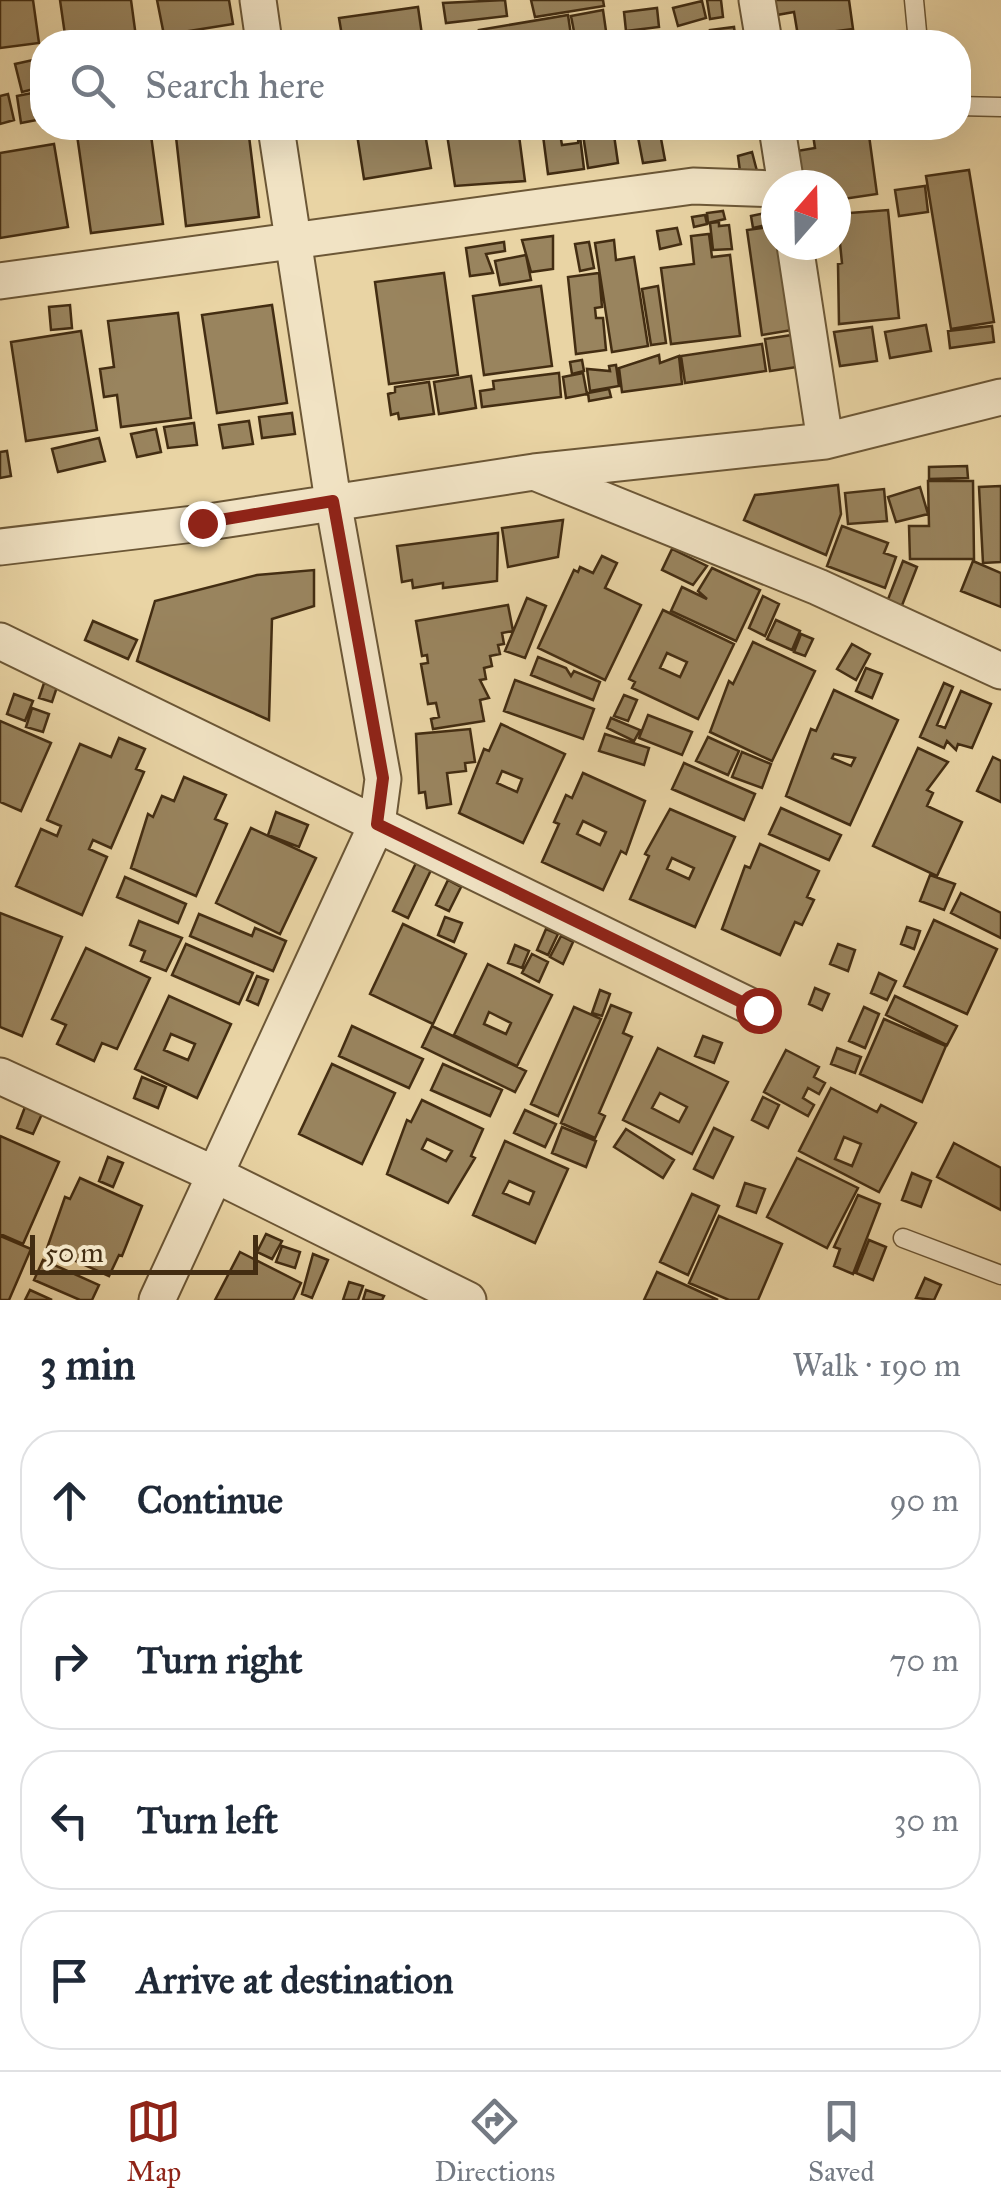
<!DOCTYPE html>
<html lang="en">
<head>
<meta charset="utf-8">
<style>
  :root { --surface:#fff; --page:#f6f6f7; --text:#1f2937; --muted:#747a83; --line:#e0e1e3; --accent:#8f2418 }
  body { margin:0; font-family:"IM FELL Great Primer",serif; background:var(--page); color:var(--text) }
  .compass { position:absolute; left:761px; top:170px; width:90px; height:90px; border-radius:50%; background:var(--surface); box-shadow:0 10px 40px #0002; rotate:20deg }
  .scale { position:absolute; left:30px; bottom:25px; width:228px; box-sizing:border-box; padding-left:10px; border:5px solid #432d12; border-top:0; font-size:28px; line-height:35px; white-space:nowrap; color:#432d12; -webkit-text-stroke:8px #f1e3c4; paint-order:stroke }
  .stop { position:absolute; width:30px; height:30px; margin:-22px; border:8px solid #8f2418; border-radius:50%; background:#fff }
  .stop.end { background:#8f2418; border-color:#fff; box-shadow:0 2px 10px #0008 }
  .list { margin:0; padding:0; list-style:none }
  h2 { display:flex; justify-content:space-between; align-items:center; height:130px; margin:0; padding:0 40px; font-size:42px }
  h2 small { font-size:32px; font-weight:400; color:var(--muted) }
  .list li { display:grid; grid-template-columns:65px 1fr auto; gap:30px; align-items:center; box-sizing:border-box; height:140px; margin:0 20px 20px; padding:0 20px; border:2px solid var(--line); border-radius:40px }
  .list b { display:block; font-size:38px; white-space:nowrap }
  .list em { font-size:32px; font-style:normal; color:var(--muted) }
  .icon { flex:none; width:55px; height:55px; fill:none; stroke:currentColor; stroke-width:2; stroke-linecap:round; stroke-linejoin:round }
  .map { position:relative; flex:none; width:1001px; height:1300px; overflow:hidden }
  .search { position:absolute; background:var(--surface); box-shadow:0 10px 40px #0002; left:30px; right:30px; top:30px; height:110px; display:flex; align-items:center; gap:25px; box-sizing:border-box; padding:0 35px; border-radius:40px; color:var(--muted); font-size:38px }
  .sheet { height:770px; background:var(--surface) }
  nav { display:flex; justify-content:space-around; align-items:center; box-sizing:border-box; height:140px; border-top:2px solid var(--line); background:var(--surface); font-size:28px; color:var(--muted) }
  nav a { display:grid; justify-items:center; gap:5px }
  nav .on { color:var(--accent) }
  .map>svg:first-child { display:block }
</style>
</head>
<body>
<div class="map">
<svg width="1001" height="1300" viewBox="0 0 1001 1300">
  <rect width="100%" height="100%" fill="#e9d4a4"/>
  <filter id="stains"><feTurbulence type="fractalNoise" baseFrequency=".002" numOctaves="4"/><feColorMatrix values="0 0 0 0 .2 0 0 0 0 .09 0 0 0 0 .02 0 0 0 .5 -.17"/></filter>
  <radialGradient id="worn" r=".72"><stop offset=".6" stop-color="#630" stop-opacity="0"/><stop offset="1" stop-color="#630" stop-opacity=".3"/></radialGradient>
  <path fill="#99845e" stroke="#432d12" stroke-width="2.5" fill-rule="evenodd" d="M0 0H33L39 43 0 48Z
    M60 0H131L136 37 66 42Z
    M157 0H229L233 24 164 35Z
    M505 0 507 16 446 23 443 3Z
    M531 0H603L604 6 535 17Z
    M707 0H721L723 17 710 19Z
    M775 0H849L853 29 798 36 794 12 777 15Z
    M702 1 706 18 678 26 673 8Z
    M418 7 422 35 343 42 339 18Z
    M657 8 659 27 626 31 624 12Z
    M603 10 607 38 576 42 571 16Z
    M568 15 572 42H482L479 30Z
    M734 27 736 42H712L710 30Z
    M232 33 234 42H205V39Z
    M701 33 702 42H632V41Z
    M465 36 466 42H443L442 39Z
    M42 58V87L22 92 15 64Z
    M42 91V119L21 123 17 96Z
    M8 94 14 120 0 124V96Z
    M76 128H150L163 224 91 233Z
    M175 128H248L259 217 186 226Z
    M356 128H424L431 168 364 179Z
    M446 128H518L525 181 455 186Z
    M542 128H559L562 145 578 143 579 128 584 169 548 174Z
    M582 128H613L618 163 588 168Z
    M659 128 665 160 643 163 637 132Z
    M735 128H749L750 136 736 138Z
    M812 128H868L877 194 836 200V185H802L797 151 815 148Z
    M54 144 68 227 0 238V153Z
    M752 152 758 175 741 179 738 156Z
    M969 170 994 322 951 329 926 176Z
    M925 186 928 212 899 216 895 190Z
    M888 210 899 318 839 324 838 264 842 263 837 214Z
    M723 211 725 219 708 223 707 213Z
    M775 211 776 223 753 228 751 216Z
    M705 215 707 224 694 227 692 217Z
    M719 222V226L729 225 732 249 713 250 710 223Z
    M776 226V245H786L792 330 762 335 747 230Z
    M677 228 681 244 660 249 657 231Z
    M709 234 712 257 730 255 740 336 671 344 661 268 694 264 691 236Z
    M553 236V269L531 272 522 240Z
    M614 240 616 260 634 257 648 346 612 352 595 243Z
    M504 242 505 251 486 254 493 273 470 276 466 248Z
    M589 242 594 268 580 271 575 244Z
    M526 255 531 280 500 285 495 261Z
    M444 273 458 375 389 384 375 282Z
    M599 273 602 307 595 308 596 318H603L606 350 576 354 568 277Z
    M541 286 552 366 484 375 473 296Z
    M658 286 666 343 651 345 642 289Z
    M70 305 72 328 51 330 49 307Z
    M272 305 287 403 217 413 202 315Z
    M178 313 191 418 121 427 117 395 104 397 100 369 114 367 108 321Z
    M926 325 931 351 890 358 885 332Z
    M992 326 994 342 950 348 948 331Z
    M872 327 877 361 840 366 834 332Z
    M81 331 97 430 26 441 11 342Z
    M792 335 797 367 770 371 765 339Z
    M762 344 766 371 685 383 681 356Z
    M659 355 660 363 679 356 682 384 622 392 619 368Z
    M582 360 584 371 572 374 570 362Z
    M616 365 619 386 590 391 587 369 610 371 609 366Z
    M559 373 561 397 482 407 480 391 494 389 493 381Z
    M583 373 587 394 566 398 563 377Z
    M471 376 476 408 439 414 434 382Z
    M429 382 434 414 399 419 398 413 391 415 388 394 395 392V387Z
    M609 389 611 397 589 401 588 393Z
    M292 413 295 434 262 438 259 417Z
    M249 421 253 444 223 448 219 425Z
    M194 423 197 445 168 448 164 427Z
    M156 429 161 452 137 457 131 434Z
    M99 438 105 461 58 472 52 449Z
    M7 451 11 476 0 478V452Z
    M967 466 968 478 929 479V467Z
    M928 481H973L974 559H910L909 526H929Z
    M838 485 841 514 826 555 744 520 755 495Z
    M1001 486V562L983 563 979 487Z
    M920 487 928 514 896 522 888 497Z
    M884 489 887 521 848 524 845 493Z
    M563 520 558 557 508 567 502 528Z
    M842 526 888 543 884 553 896 557 885 588 827 566Z
    M498 533 497 581 443 588V583L413 588 412 580 402 582 397 546Z
    M672 549 707 566 693 585 662 570Z
    M602 556 617 563 605 588 641 605 605 680 538 648 574 570 578 572 580 567 593 573Z
    M903 561 917 567 899 613 885 607Z
    M973 561 1001 573V607L961 591Z
    M712 568 760 590 736 641 671 611 682 587 707 599 698 591Z
    M314 570V606L272 619 269 720 137 661 155 601 257 575Z
    M763 596 779 604 765 636 749 628Z
    M527 598 546 606 525 658 505 651Z
    M508 605 513 631 502 633 504 644 498 645 500 654 490 656 492 666 484 668 486 679 480 680 489 698 480 700 484 721 433 729 431 719 439 717 436 703 428 704 421 664 428 663 427 655 422 656 416 621Z
    M663 610 734 644 698 719 632 688 635 682 629 679ZM667 653 687 662 680 677 660 668Z
    M776 620 800 631 792 650 767 639Z
    M93 621 137 640 128 659 85 640Z
    M801 634 813 639 805 656 794 652Z
    M753 642 815 671 772 761 710 732 729 681 733 684Z
    M852 644 870 654 856 680 837 669Z
    M538 657 566 668 571 676 574 671 600 682 593 700 531 675Z
    M866 668 882 674 872 698 856 691Z
    M515 680 594 709 583 739 504 711Z
    M44 683 57 687 52 702 39 698Z
    M944 683 953 687 937 725 945 728 961 691 991 704 972 748 958 744 956 750 947 741 944 748 920 737Z
    M834 690 898 720 850 825 786 796 811 729 816 731ZM834 754 855 758 851 766 832 758Z
    M14 694 33 701 25 721 7 714Z
    M624 695 637 700 628 721 614 716Z
    M32 708 49 714 43 732 26 727Z
    M648 715 692 732 682 755 639 738Z
    M611 718 640 730 634 741 607 728Z
    M0 721 51 743 21 811 0 802Z
    M501 724 565 754 523 843 459 813 484 749 489 751ZM502 771 522 779 517 792 497 783Z
    M470 729 475 762 465 763 466 771 447 773 451 804 427 808 425 792 419 793 416 734Z
    M605 734 649 748 644 765 599 751Z
    M708 737 739 751 728 775 696 761Z
    M119 738 145 749 136 769 144 772 111 848 93 840 89 849 107 857 82 915 16 886 41 829 57 836 61 826 47 820 80 744 111 757Z
    M918 748 948 762 927 790 933 793 927 806 962 822 937 876 873 846Z
    M742 752 771 764 762 788 732 777Z
    M993 757 1001 761V802L977 791Z
    M684 763 755 794 744 820 672 789Z
    M583 773 645 801 626 854 621 851 603 890 542 862 559 824 554 822 566 795 572 798ZM583 821 606 832 600 845 577 834Z
    M184 777 226 795 215 819 227 824 196 896 131 868 148 814 153 817 162 796 174 801Z
    M781 808 841 835 829 860 769 834Z
    M670 809 735 837 695 927 630 899 649 856 645 854ZM672 858 694 868 689 879 667 869Z
    M276 812 308 825 299 847 268 835Z
    M251 828 316 858 280 934 216 903Z
    M760 844 819 871 807 897 814 900 802 925 795 922 780 955 722 929 745 866 750 868Z
    M416 863 431 870 408 918 393 911Z
    M930 875 955 884 944 910 920 901Z
    M125 877 186 904 178 923 117 897Z
    M448 880 461 887 449 911 436 905Z
    M961 893 1001 913V938L951 913Z
    M0 913 62 937 22 1036 0 1027Z
    M199 914 252 936 255 928 286 941 273 971 190 936Z
    M445 917 462 923 454 942 438 935Z
    M934 920 997 949 967 1014 904 986Z
    M139 921 182 938 166 971 141 961 145 951 130 945Z
    M403 924 466 954 433 1024 370 994Z
    M907 927 920 931 914 949 901 944Z
    M546 929 558 934 548 955 537 950Z
    M561 936 573 942 563 964 550 957Z
    M186 944 253 973 239 1004 172 975Z
    M838 944 855 950 848 971 830 964Z
    M515 945 529 951 522 968 508 963Z
    M86 948 150 978 117 1049 102 1043 94 1061 57 1044 66 1025 52 1019Z
    M532 954 548 962 539 982 522 973Z
    M488 964 552 995 517 1066 454 1035ZM489 1012 511 1023 506 1034 484 1024Z
    M879 973 896 981 887 1000 871 993Z
    M257 976 268 980 258 1005 247 1000Z
    M815 988 829 994 822 1010 809 1004Z
    M600 990 610 994 602 1016 592 1013Z
    M169 996 231 1024 197 1098 135 1069ZM171 1034 195 1044 188 1060 164 1050Z
    M895 996 957 1026 947 1045 886 1015Z
    M611 1005 631 1013 623 1033 632 1037 599 1113 605 1116 595 1138 561 1123Z
    M574 1007 601 1019 558 1116 531 1104Z
    M864 1007 879 1014 865 1048 849 1041Z
    M884 1019 946 1046 922 1102 860 1074Z
    M352 1026 423 1059 409 1088 339 1056Z
    M432 1026 526 1071 515 1092 422 1047Z
    M703 1036 722 1043 714 1063 695 1056Z
    M658 1048 728 1082 692 1154 623 1120ZM660 1093 687 1107 679 1122 652 1108Z
    M837 1048 861 1057 855 1073 831 1064Z
    M786 1050 819 1067 814 1077 825 1083 819 1094 808 1088 803 1098 814 1105 808 1116 764 1092Z
    M332 1064 395 1093 362 1164 299 1134Z
    M443 1064 502 1090 490 1116 431 1090Z
    M142 1077 166 1087 158 1108 134 1098Z
    M831 1088 877 1112 881 1105 916 1123 879 1192 799 1151ZM844 1137 861 1144 852 1166 835 1159Z
    M763 1097 779 1105 768 1128 752 1120Z
    M422 1100 483 1129 471 1156 475 1158 448 1203 387 1174 407 1120 411 1122ZM427 1139 452 1151 446 1161 422 1149Z
    M25 1107 42 1114 33 1134 17 1128Z
    M525 1110 556 1124 545 1147 514 1133Z
    M562 1127 596 1141 586 1167 552 1153Z
    M714 1128 733 1137 713 1178 694 1169Z
    M626 1129 674 1160 663 1178 614 1147Z
    M0 1136 59 1162 23 1244 0 1234Z
    M505 1141 568 1169 535 1243 473 1215ZM509 1181 534 1192 529 1204 503 1193Z
    M954 1143 1001 1168V1210L937 1177Z
    M108 1157 123 1163 113 1187 99 1181Z
    M797 1158 858 1188 827 1248 767 1217Z
    M912 1173 931 1181 921 1207 902 1200Z
    M80 1178 142 1206 122 1256 119 1255 109 1276 47 1248 65 1197 70 1199Z
    M745 1183 765 1189 756 1213 737 1206Z
    M692 1194 719 1206 688 1275 660 1262Z
    M858 1195 880 1204 853 1274 834 1266 840 1249 834 1247Z
    M719 1216 782 1244 758 1300H729L689 1283Z
    M266 1234 282 1241 272 1259 257 1252Z
    M0 1236 31 1249 9 1300H0Z
    M869 1240 886 1247 873 1280 856 1273Z
    M282 1246 300 1252 295 1268 276 1262Z
    M240 1252 301 1283 293 1300H215Z
    M313 1254 328 1260 312 1298 302 1294Z
    M43 1260 99 1285 92 1300H80L34 1280Z
    M657 1272 718 1300H644Z
    M925 1278 941 1285 934 1300 916 1298Z
    M349 1282 363 1286 358 1300H343Z
    M30 1290 52 1300H25Z
    M366 1290 384 1296 382 1300H363Z"/>
  <g fill="none" stroke-linecap="round" stroke-linejoin="round">
    <defs>
      <path id="service" d="M914 0 918 42
        M958 106 1001 107
        M903 1238 1001 1275"/>
      <path id="minor" d="M258 0 264 42
        M757 0 764 42
        M777 128 786 185
        M795 245 825 441
        M0 281 693 186 776 189
        M539 474 818 587 1001 671
        M0 547 202 523 534 472 825 441 1001 397
        M0 641 758 1010
        M0 1076 216 1175 468 1300
        M157 1300 377 824 383 779 333 501 276 128"/>
    </defs>
    <use href="#service" stroke="#6c5736" stroke-width="21"/>
    <use href="#minor" stroke="#6c5736" stroke-width="39"/>
    <use href="#service" stroke="#f1e3c4" stroke-width="18"/>
    <use href="#minor" stroke="#f1e3c4" stroke-width="35"/>
  </g>
  <g fill="none" stroke-linecap="round" stroke-linejoin="round">
    <path stroke="#8f2418" stroke-width="12" d="M202 523 333 501 383 778 377 824 758 1010"/>
  </g>
  <rect width="100%" height="100%" filter="url(#stains)"/>
  <rect width="100%" height="100%" fill="url(#worn)"/>
</svg>
<svg class="compass" viewBox="-18 -18 36 36"><path d="M0-13l5 13h-10z" fill="#e53935"/><path d="M0 13l5-13h-10z" fill="#747a83"/></svg>
<div class="scale">50 m</div>
<div class="stop" style="left:758px;top:1010px"></div>
<div class="stop end" style="left:202px;top:523px"></div>
<div class="search"><svg class="icon" aria-label="search" viewBox="0 0 24 24"><circle cx="10" cy="10" r="6"/><path d="M15 15l6 6"/></svg>Search here</div>
</div>
<section class="sheet">
<h2>3 min<small>Walk · 190 m</small></h2>
<ul class="list">
<li><svg class="icon" aria-label="ahead" viewBox="0 0 24 24"><path d="M12 20V5M6 11l6-6 6 6"/></svg><div><b>Continue</b></div><em>90 m</em></li>
<li><svg class="icon" aria-label="right" viewBox="0 0 24 24"><path d="M7 20v-9h11M14 6l5 5-5 5"/></svg><div><b>Turn right</b></div><em>70 m</em></li>
<li><svg class="icon" aria-label="left" viewBox="0 0 24 24"><path d="M17 20v-9H6M10 6l-5 5 5 5"/></svg><div><b>Turn left</b></div><em>30 m</em></li>
<li><svg class="icon" aria-label="arrive" viewBox="0 0 24 24"><path d="M6 21V4h12l-3 4 3 4H6"/></svg><div><b>Arrive at destination</b></div></li>
</ul>
</section>
<nav>
<a class="on"><svg class="icon" aria-label="map" viewBox="0 0 24 24"><path d="M3 6l6-2 6 2 6-2v14l-6 2-6-2-6 2zM9 4v14M15 6v14"/></svg>Map</a>
<a><svg class="icon" aria-label="directions" viewBox="0 0 24 24"><path d="M12 3l9 9-9 9-9-9zM9 14v-3h6M13 9l2 2-2 2"/></svg>Directions</a>
<a><svg class="icon" aria-label="saved" viewBox="0 0 24 24"><path d="M7 4h10v16l-5-4-5 4z"/></svg>Saved</a>
</nav>
</body>
</html>
